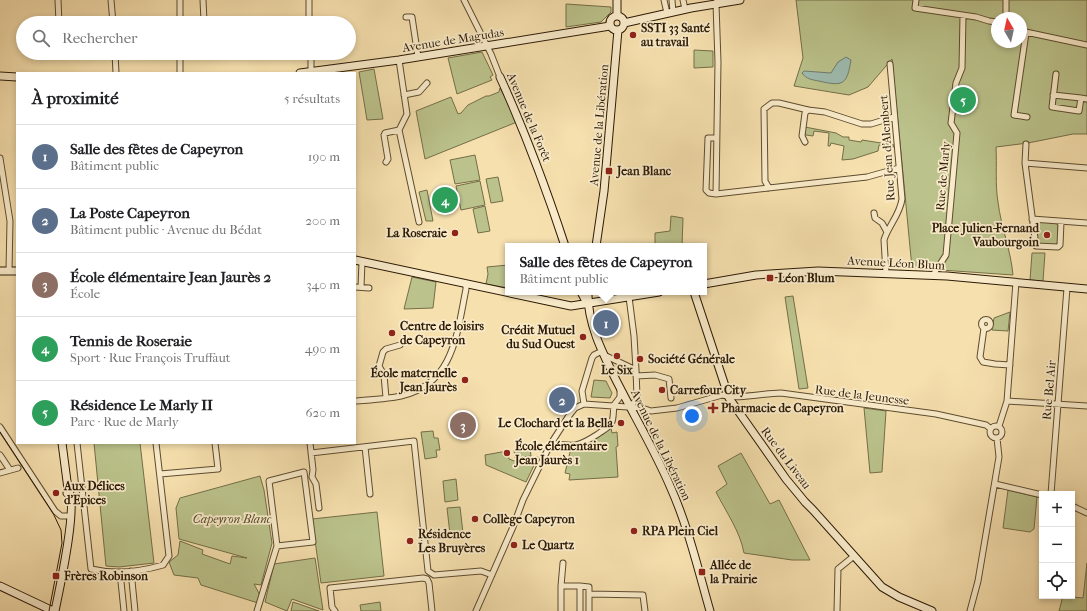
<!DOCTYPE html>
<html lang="fr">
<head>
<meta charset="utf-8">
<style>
  :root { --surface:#fff; --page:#f6f6f6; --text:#202124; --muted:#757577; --line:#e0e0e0; --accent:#1a73e8 }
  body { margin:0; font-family:"IM FELL French Canon",serif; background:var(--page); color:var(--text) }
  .controls { position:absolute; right:12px; bottom:12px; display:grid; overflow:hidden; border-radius:0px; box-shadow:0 2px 6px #0003 }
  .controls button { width:36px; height:36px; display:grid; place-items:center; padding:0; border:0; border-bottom:1px solid var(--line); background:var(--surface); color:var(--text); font:20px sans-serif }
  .compass { position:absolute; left:991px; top:12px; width:36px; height:36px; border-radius:50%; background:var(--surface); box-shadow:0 2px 6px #0003; rotate:351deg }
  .you { position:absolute; left:692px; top:416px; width:14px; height:14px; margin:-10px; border:3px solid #fff; border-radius:50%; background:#1a73e8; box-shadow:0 0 0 6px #1a73e833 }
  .badge { display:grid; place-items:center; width:26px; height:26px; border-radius:50%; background:var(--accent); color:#fff; font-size:13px; font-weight:700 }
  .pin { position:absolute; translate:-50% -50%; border:2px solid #fff; box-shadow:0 1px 4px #0006 }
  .popup { position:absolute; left:505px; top:243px; width:202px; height:52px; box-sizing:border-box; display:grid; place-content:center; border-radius:0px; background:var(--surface); filter:drop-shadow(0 1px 3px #0005); font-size:13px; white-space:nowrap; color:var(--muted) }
  .popup b { font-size:15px; color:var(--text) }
  .popup::after { content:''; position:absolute; left:50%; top:100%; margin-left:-8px; border:8px solid transparent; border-top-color:var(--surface) }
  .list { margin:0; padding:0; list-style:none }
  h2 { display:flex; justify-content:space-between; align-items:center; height:52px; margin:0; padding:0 16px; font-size:17px }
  h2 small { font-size:13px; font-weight:400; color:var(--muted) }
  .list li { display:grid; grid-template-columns:26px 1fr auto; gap:12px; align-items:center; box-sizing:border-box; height:64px; padding:0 16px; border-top:1px solid var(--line) }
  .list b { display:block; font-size:15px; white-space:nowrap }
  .list p { margin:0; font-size:13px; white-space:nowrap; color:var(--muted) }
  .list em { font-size:13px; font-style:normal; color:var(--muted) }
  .icon { flex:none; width:22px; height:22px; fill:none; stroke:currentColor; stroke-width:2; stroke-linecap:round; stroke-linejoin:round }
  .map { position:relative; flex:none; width:1087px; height:611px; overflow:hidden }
  .search { position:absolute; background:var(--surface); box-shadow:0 2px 6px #0003; left:16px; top:16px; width:340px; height:44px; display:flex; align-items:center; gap:10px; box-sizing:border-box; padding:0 14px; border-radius:22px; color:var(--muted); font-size:15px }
  .panel { position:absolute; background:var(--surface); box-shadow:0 2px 6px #0003; left:16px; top:72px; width:340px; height:372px; border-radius:0px }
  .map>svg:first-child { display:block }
</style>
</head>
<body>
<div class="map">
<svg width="1087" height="611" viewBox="0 0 1087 611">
  <rect width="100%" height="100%" fill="#f6e0ae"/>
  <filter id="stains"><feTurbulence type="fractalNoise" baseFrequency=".005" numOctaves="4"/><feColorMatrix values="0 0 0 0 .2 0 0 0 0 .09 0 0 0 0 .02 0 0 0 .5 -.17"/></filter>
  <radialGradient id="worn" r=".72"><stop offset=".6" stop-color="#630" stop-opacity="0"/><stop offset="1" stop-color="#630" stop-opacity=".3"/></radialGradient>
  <path fill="#bbc28b" stroke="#746e48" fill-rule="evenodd" d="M796 0H1087V134H1073L1028 143 996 147C997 165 995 184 998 202 1001 227 1011 251 1013 275L912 268 892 59 868 87 849 95 794 86 803 58ZM997 18H1021V42H997Z
    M566 4 611 7V12L601 22 566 27Z
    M694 50 713 51V67L694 68Z
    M482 52 493 75 490 77 492 80 457 94 448 58Z
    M374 69 383 119 367 120 359 72Z
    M500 88 517 122 425 159 416 111 451 97 458 114 461 113 468 105 486 96H489L499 92Z
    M805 127 836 133 843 137H849V140L861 142 862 140 894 145V147L879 145 878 151 853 159 842 160 844 146 831 143 830 146H828L829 133 814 131 813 136 806 135 804 133Z
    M475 155 480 180 455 184 450 160Z
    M498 177 503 201 491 203 486 179Z
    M480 181 485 205 461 210 456 186Z
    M427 190 433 221H426L419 192Z
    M485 206 490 231 478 233 473 209Z
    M671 216 683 218 682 246H655V233L670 231Z
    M1039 222 1055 223 1058 225V242L1055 245H1039C1035 239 1033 226 1039 222Z
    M1032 253H1045L1043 281 1030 280Z
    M508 265V288L486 284 488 274 487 267Z
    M412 277 436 282 433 308 404 309Z
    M793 296 808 388 799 389 785 297Z
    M1010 312 1008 331 992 330 994 318Z
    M594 380 606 381 612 393 610 398 591 397Z
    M864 408 886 411 882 472 870 473Z
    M611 427 612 433 617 432 618 446 616 447 618 477 569 480 570 474 565 473 571 448H578V446H582Z
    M433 431 434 438H438L440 450H436L437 457 425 459 421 432Z
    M94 443H140L154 563 119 567 106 566Z
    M530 448 531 456 515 458 514 450Z
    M507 451 509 459 514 461 538 457 526 482 486 465 485 455Z
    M741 453 770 504 779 500 810 560H792L744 553C740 531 726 512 716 492L727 484 718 466Z
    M260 476 264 490 272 543 261 585 254 584 261 597 258 603 201 585 198 578 174 575 169 562 178 555 180 541 203 550 202 554 230 564 232 556 247 558 179 539 176 508 180 498Z
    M456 479 458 500 445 502 443 481Z
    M1008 490 1037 497 1034 529 1030 532 1003 528Z
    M460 507 463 533 450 534 447 508Z
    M377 512 384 576 321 583 312 519Z
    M315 558 323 610 292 599 287 611 265 602 274 564Z
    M1087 563V611H1059L1063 596 1083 598Z
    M293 602 319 611H291Z
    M380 602 381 611H361L360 605Z"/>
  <path fill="#9ebcb0" stroke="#707b6c" d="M846 57 851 60C847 84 844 87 819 81 813 80 806 79 802 73L804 71 831 73 838 62Z"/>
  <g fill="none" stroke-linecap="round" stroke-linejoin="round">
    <defs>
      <path id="street" d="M58 0 59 23
        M111 0 113 23
        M180 0V23
        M203 0 204 21
        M309 0V23
        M464 0 491 54 500 77
        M664 0 667 13
        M672 0 673 12
        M683 0 685 9
        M916 0 915 8 976 17 989 21 997 22
        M1006 0V18
        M406 17H412L418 57
        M1021 31 1087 45
        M1026 33 1014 115 1027 117
        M115 53 116 73
        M180 53V73
        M311 53V72
        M399 60 407 114 399 130 419 222
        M1056 74 1052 107 1079 111 1081 98 1087 99
        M404 95 419 92 427 83
        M1053 95 1081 98
        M716 138H708L706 190 709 193 716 194 718 62 716 4 717 0
        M805 142 802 136 805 113 808 110
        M1026 144 1025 163 1036 246 1058 247 1060 245 1061 222
        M0 158 10 221 9 271
        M386 162 388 159 384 135 385 133 399 130
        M1025 163 1087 168
        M769 188 765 181 764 109 772 103H779L808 110 825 112 862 124H871L894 117
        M716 194 867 177 899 168
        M874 213 875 218 882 223 887 232
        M1032 219 1087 223
        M886 273 884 240C888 226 900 215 902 199L890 64
        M933 275 946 255 957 133 951 123 956 83 962 68 963 16
        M355 287 369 288
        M361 287 362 262
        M629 297 634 336 636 370
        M981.5 324a4.5 4.5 0 1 1 9 0a4.5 4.5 0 1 1-9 0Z
        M984 328 980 357 983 362 995 364 1010 365
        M604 355 636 370 637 397 636 400 630 407
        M636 376 655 375 669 379 671 398
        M386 398 384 375 379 366 383 352 386 349 400 345
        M355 401C370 400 386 399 401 396 454 384 457 333 466 289V284
        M1007 401 1087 406
        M584 404 582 391 592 358 594 355 602 351
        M614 405 620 397V388
        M999 426 1007 401 1016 282
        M990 432a6 6 0 1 1 12 0a6 6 0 1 1-12 0Z
        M0 427 55 511 61 516H71
        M77 443 91 569C116 575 139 572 163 565L169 556 156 443
        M310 443 313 470 312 477 316 484 319 508
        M551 443C575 447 578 447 598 434 602 431 608 428 611 424 614 420 613 411 614 405
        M365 447 370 494
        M311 453 414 441 428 571 434 575 481 571 492 575
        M0 455 10 470
        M0 473 18 468
        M160 474 218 469 215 443
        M995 484 1042 495
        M1051 494 1067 288
        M1072 506 1087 513
        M131 571 135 611
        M120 572 124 611
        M561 586H580V611
        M580 586 589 587V611
        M590 594 643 595 645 611
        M257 611 277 546 269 481 304 472 313 542 277 546
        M335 611 332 607 330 588 423 578 427 579 429 583 432 611
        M476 611 513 527 523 500 550 445 568 417 575 408 584 404 642 408 651 411 677 408 722 395C737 400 764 393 781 393L936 414 986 425 991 429
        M561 611V586L563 563
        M837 611 838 569 854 556
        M970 611 978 581 999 457 997 438"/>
      <path id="secondary" d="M617 0V16
        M610 23a7 7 0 1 1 14 0a7 7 0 1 1-14 0Z
        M624 23 691 8 740 0
        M300 73 399 60 610 26
        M0 76 17 77
        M500 77C525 132 546 188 565 246
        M596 246 604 191 618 30
        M355 260 571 306 659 292
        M0 271H17
        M704 284 756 275 818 271 947 276 1087 289
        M581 292 587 303
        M588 292C587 322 602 352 615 378 633 414 654 449 670 486 688 526 698 569 710 611
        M694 292 729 398 786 479 805 502 813 510 882 587 899 597 932 611
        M62 443 68 489 67 493
        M0 586 53 611
        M55 611C59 591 79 502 68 489"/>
    </defs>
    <use href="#street" stroke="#5e4c30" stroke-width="7"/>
    <use href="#secondary" stroke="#2c1a06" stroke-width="9"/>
    <use href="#street" stroke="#f9ebca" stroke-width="5"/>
    <use href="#secondary" stroke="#f9ebca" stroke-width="7"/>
    <path stroke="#2c1a06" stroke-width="1" d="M0 432 53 513 61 530 62 543 49 611"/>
  </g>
  <g fill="#8f2418" stroke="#f9ebca" stroke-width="1.5">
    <circle cx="633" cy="35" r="4"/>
    <rect x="605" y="167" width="8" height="8" rx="2"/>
    <circle cx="455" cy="233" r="4"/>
    <circle cx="1047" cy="235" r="4"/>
    <rect x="766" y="274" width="8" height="8" rx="2"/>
    <circle cx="392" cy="333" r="4"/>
    <circle cx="583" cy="337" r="4"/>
    <circle cx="617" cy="356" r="4"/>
    <circle cx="640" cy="359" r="4"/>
    <circle cx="465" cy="380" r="4"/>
    <circle cx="662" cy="390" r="4"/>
    <path d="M711 402h4v4h4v4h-4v4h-4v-4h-4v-4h4z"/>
    <circle cx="621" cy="423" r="4"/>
    <circle cx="507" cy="453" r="4"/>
    <circle cx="56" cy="493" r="4"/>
    <circle cx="475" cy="519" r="4"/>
    <circle cx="634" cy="531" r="4"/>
    <circle cx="410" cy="541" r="4"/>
    <circle cx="514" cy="545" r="4"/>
    <rect x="698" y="568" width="8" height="8" rx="2"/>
    <rect x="52" y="572" width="8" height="8" rx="2"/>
  </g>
  <g text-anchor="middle" stroke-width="3.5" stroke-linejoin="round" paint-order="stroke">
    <g font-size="12" font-weight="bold" fill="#2c1a06" stroke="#f9ebca" text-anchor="start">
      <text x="641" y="32">SSTI 33 Santé<tspan x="641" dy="14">au travail</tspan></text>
      <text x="617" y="175">Jean Blanc</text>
      <text x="1039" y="232" text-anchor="end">Place Julien-Fernand<tspan x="1039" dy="14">Vaubourgoin</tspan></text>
      <text x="447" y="237" text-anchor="end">La Roseraie</text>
      <text x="778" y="282">Léon Blum</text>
      <text x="400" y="330">Centre de loisirs<tspan x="400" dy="14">de Capeyron</tspan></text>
      <text x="575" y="334" text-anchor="end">Crédit Mutuel<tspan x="575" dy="14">du Sud Ouest</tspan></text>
      <text x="648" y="363">Société Générale</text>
      <text x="617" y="374" text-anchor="middle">Le Six</text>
      <text x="457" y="377" text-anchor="end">École maternelle<tspan x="457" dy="14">Jean Jaurès</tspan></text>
      <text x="670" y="394">Carrefour City</text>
      <text x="721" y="412">Pharmacie de Capeyron</text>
      <text x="613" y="427" text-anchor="end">Le Clochard et la Bella</text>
      <text x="515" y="450">École élémentaire<tspan x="515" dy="14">Jean Jaurès 1</tspan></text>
      <text x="64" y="490">Aux Délices<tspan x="64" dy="14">d'Epices</tspan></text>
      <text x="483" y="523">Collège Capeyron</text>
      <text x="642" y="535">RPA Plein Ciel</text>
      <text x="418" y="538">Résidence<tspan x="418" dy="14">Les Bruyères</tspan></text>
      <text x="522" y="549">Le Quartz</text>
      <text x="710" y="569">Allée de<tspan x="710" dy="14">la Prairie</tspan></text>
      <text x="64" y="580">Frères Robinson</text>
    </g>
    <g font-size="12" fill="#2c1a06" stroke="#f9ebca">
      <text transform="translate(453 40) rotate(-9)" y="4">Avenue de Magudas</text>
      <text transform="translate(529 117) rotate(67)" y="4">Avenue de la Forêt</text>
      <text transform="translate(599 125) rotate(-85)" y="4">Avenue de la Libération</text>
      <text transform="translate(887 148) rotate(-94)" y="4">Rue Jean d'Alembert</text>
      <text transform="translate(943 176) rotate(-85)" y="4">Rue de Marly</text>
      <text transform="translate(896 263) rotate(3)" y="4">Avenue Léon Blum</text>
      <text transform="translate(1049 390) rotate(-85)" y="4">Rue Bel Air</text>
      <text transform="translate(862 395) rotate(7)" y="4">Rue de la Jeunesse</text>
      <text transform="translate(661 445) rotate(64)" y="4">Avenue de la Libération</text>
      <text transform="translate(786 458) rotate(53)" y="4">Rue du Liveau</text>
    </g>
    <g font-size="12" font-style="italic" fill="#574c2e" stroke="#f9ebca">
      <text x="232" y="523">Capeyron Blanc</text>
    </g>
  </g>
  <rect width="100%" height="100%" filter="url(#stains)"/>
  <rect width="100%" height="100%" fill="url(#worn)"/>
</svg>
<div class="controls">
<button>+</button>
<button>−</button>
<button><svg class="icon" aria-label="locate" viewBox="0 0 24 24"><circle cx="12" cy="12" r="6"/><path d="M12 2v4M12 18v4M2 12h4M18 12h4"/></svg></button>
</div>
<svg class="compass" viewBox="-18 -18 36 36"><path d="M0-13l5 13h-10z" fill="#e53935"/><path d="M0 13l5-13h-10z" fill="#757577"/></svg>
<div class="you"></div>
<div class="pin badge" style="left:606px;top:323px;background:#5c6f8a">1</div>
<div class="popup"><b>Salle des fêtes de Capeyron</b>Bâtiment public</div>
<div class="pin badge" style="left:562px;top:400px;background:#5c6f8a">2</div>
<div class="pin badge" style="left:463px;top:425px;background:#8d6e63">3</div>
<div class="pin badge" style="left:445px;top:200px;background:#2e9e5b">4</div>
<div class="pin badge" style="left:963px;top:100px;background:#2e9e5b">5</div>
<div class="search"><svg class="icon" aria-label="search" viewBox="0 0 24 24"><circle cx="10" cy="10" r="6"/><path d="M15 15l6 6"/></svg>Rechercher</div>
<section class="panel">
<h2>À proximité<small>5 résultats</small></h2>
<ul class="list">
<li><span class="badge" style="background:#5c6f8a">1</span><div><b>Salle des fêtes de Capeyron</b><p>Bâtiment public</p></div><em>190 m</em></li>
<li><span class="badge" style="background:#5c6f8a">2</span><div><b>La Poste Capeyron</b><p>Bâtiment public · Avenue du Bédat</p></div><em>200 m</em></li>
<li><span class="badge" style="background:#8d6e63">3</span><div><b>École élémentaire Jean Jaurès 2</b><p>École</p></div><em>340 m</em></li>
<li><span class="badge" style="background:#2e9e5b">4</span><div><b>Tennis de Roseraie</b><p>Sport · Rue François Truffaut</p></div><em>490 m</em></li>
<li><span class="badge" style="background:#2e9e5b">5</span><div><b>Résidence Le Marly II</b><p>Parc · Rue de Marly</p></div><em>620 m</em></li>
</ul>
</section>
</div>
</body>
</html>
